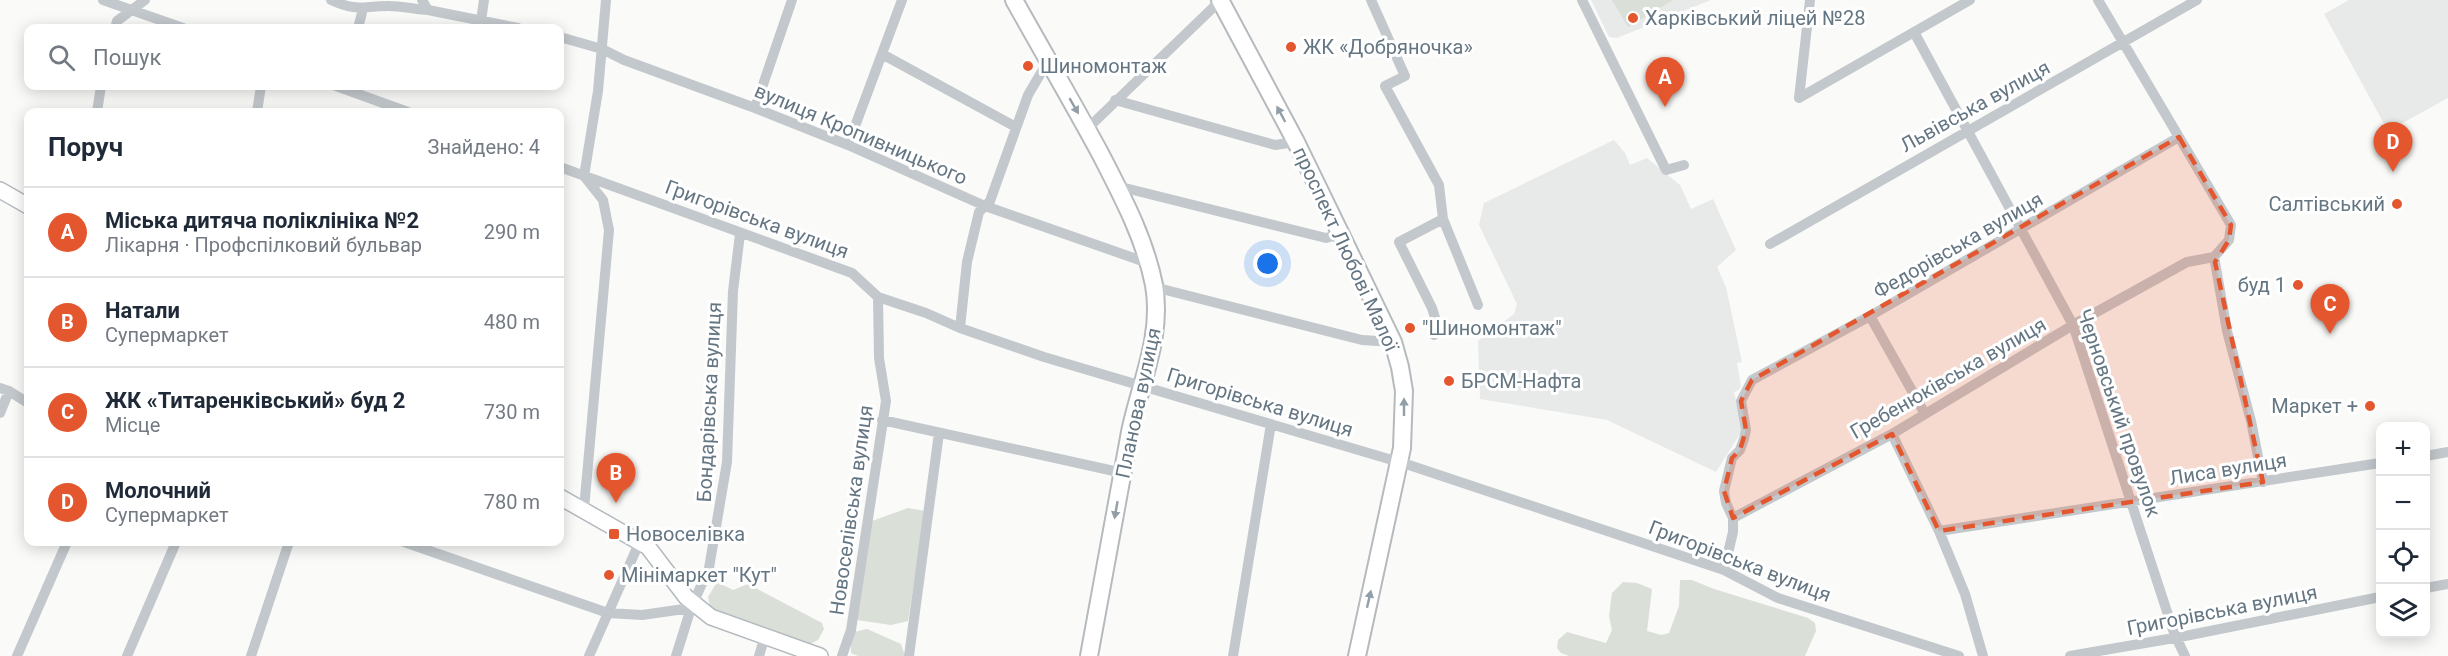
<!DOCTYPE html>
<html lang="uk">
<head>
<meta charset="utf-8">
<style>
  :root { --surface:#fff; --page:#f2f2f3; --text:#1f2937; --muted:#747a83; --line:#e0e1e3; --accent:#e4572e }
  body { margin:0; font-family:Roboto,sans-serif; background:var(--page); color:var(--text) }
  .controls { position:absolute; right:18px; bottom:18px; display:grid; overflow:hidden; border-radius:12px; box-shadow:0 3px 15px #0003 }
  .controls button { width:54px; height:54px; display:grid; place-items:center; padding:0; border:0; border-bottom:2px solid var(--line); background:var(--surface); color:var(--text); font:30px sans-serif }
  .you { position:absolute; left:1268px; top:264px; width:21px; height:21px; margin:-15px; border:4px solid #fff; border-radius:50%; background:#1a73e8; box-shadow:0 0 0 9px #1a73e833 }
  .badge { display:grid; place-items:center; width:39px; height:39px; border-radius:50%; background:var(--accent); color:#fff; font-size:20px; font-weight:700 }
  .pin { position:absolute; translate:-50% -50px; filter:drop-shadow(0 2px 3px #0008) }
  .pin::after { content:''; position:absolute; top:32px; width:21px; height:18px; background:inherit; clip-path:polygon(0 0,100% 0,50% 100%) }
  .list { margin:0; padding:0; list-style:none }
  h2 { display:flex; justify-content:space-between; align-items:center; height:78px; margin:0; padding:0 24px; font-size:26px }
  h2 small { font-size:20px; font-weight:400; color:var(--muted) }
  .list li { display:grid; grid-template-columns:39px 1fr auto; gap:18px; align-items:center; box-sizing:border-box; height:90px; padding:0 24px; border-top:2px solid var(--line) }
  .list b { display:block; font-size:22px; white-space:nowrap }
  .list p { margin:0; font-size:20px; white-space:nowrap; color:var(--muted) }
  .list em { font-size:20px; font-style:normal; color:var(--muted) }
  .icon { flex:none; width:33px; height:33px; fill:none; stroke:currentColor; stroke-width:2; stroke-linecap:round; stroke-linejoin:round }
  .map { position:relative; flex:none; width:2448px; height:656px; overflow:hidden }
  .search { position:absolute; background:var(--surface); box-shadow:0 3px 15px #0003; left:24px; top:24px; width:540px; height:66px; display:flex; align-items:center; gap:15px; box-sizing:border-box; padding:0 21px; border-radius:12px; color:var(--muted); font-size:22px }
  .panel { position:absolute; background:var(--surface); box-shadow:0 3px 15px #0003; left:24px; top:108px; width:540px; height:438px; border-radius:12px }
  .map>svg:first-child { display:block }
</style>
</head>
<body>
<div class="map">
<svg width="2448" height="656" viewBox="0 0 2448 656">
  <rect width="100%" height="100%" fill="#fafaf8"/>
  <path fill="#e8e9e9" d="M1591 0H1711L1617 38 1609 37Z
    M2349 0H2448V98L2388 131 2324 14Z
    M1614 140 1625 153 1630 165 1647 158 1680 185 1691 209 1713 199 1736 250 1717 267 1726 287 1742 362 1737 363 1741 386 1739 390 1734 392 1743 429 1716 472 1607 420 1480 399 1478 341 1514 314 1517 304 1479 225 1484 203Z"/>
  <path fill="#dadfd7" d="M1612 0H1673L1628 27Z
    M908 508 925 511 908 621 891 625 857 620 872 521Z
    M1680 580H1692L1714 589 1808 618 1815 623 1816 631 1805 656H1569L1561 653 1557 648 1558 640 1567 632 1606 643 1612 630 1609 616 1612 593 1623 582 1637 583 1652 589 1647 631 1661 635 1669 633 1679 606Z
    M717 582 733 590 748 584 822 623 824 629 818 640 808 645 710 607 708 597Z
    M867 629 901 644 905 656H858L851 653V643L854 632Z"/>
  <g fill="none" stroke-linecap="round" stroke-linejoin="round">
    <defs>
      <path id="secondary" d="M0 190 28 206
        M560 497 648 547 686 597 711 617 820 656"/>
      <path id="primary" d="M1014 0C1043 52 1073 103 1101 155 1122 196 1145 239 1154 285 1163 337 1140 383 1130 432 1116 507 1103 581 1089 656
        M1220 0 1296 142 1393 342 1400 367 1404 391 1402 448 1357 656"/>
    </defs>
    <use href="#secondary" stroke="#b3babf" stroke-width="18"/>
    <use href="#primary" stroke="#b5babe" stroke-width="20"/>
    <path stroke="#c3c8cc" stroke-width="10" d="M103 0 183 28
      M331 0C357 12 362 6 388 6 401 6 415 9 428 10
      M422 0 428 10 518 28
      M1371 0 1405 76 1385 86 1439 185 1443 219 1478 305
      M1582 0 1666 170 1684 165
      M2098 0 2231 225 2229 240 2214 257 2215 262 2227 331 2251 421 2263 482
      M481 21 484 0
      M115 28 117 21 145 0
      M358 28 363 9
      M1914 32 2073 325 2174 633 2185 656
      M560 37 602 49 624 60 755 108 848 145 985 206 1148 263
      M882 54 1016 127
      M336 86 408 112
      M1799 98 1970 0
      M1799 98 1810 0
      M1115 100 1275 145 1296 142
      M755 108 792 0
      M97 112 101 86
      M257 112 261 86
      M1087 129 1221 0
      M848 145 902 0
      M560 167 852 273 878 297 926 313 960 328 1044 357 1409 465 1724 570 1778 598 1959 656
      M1117 186 1326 238 1341 234
      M1770 244 2197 0
      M1154 287 1362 340 1393 342
      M1870 316 1925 414
      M960 328 967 262 979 212 990 201 1028 95 1048 61
      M1434 335 1436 321 1432 308 1399 242 1443 219
      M0 388 9 391 28 403
      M0 413 9 391
      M882 420 1123 473
      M1892 434 1939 531 1965 594 1983 656
      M2426 456 2448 452
      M584 509 609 230 603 200 584 176 598 91 606 0
      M1733 518 1892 434 2073 325 2187 262 2214 257
      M1939 531 2380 463
      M404 542 608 613 642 615 691 608 709 568 727 462 733 291 740 234
      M1724 570 1733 532V518L1726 503 1724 491 1732 458 1740 450 1744 439 1746 430 1741 401 1752 380 1870 316 2179 137
      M2426 588 2448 584
      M17 656 67 542
      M127 656 176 542
      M251 656 289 542
      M589 656 640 541
      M676 656 691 608
      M759 656 765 636
      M842 656 851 630 886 401 879 358 878 297
      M909 656 939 433
      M1233 656 1271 424
      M2070 656 2180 637 2380 597"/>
    <use href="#secondary" stroke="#fff" stroke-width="15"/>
    <use href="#primary" stroke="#fff" stroke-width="16"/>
  </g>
  <defs><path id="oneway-solid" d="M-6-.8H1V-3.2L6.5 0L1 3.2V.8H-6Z" transform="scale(1.5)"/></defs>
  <g fill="#939fa8">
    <use href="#oneway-solid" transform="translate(1074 106) rotate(60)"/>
    <use href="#oneway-solid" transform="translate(1281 114) rotate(-118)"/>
    <use href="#oneway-solid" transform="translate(1404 407) rotate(-90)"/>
    <use href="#oneway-solid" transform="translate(1116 510) rotate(100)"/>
    <use href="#oneway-solid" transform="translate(1369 599) rotate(-77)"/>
  </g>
  <path fill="#e4572e" fill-opacity="0.2" stroke="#e4572e" stroke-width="4.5" stroke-dasharray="12 8" stroke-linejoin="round" d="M2179 137 2231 225 2229 240 2215 262 2263 482 1939 531 1892 434 1733 518 1724 491 1732 458 1740 450 1746 430 1741 401 1752 380Z"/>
  <g fill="#e4572e" stroke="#fff" stroke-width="2">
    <circle cx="1633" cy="18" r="6"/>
    <circle cx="1291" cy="47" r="6"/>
    <circle cx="1028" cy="66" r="6"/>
    <circle cx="2397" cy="204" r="6"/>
    <circle cx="2298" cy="285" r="6"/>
    <circle cx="1410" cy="328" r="6"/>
    <circle cx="1449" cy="381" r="6"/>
    <circle cx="2370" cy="406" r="6"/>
    <rect x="608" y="528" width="12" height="12" rx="3"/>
    <circle cx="609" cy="575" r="6"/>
  </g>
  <g text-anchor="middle" stroke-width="6" stroke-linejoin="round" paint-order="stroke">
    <g font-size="20" fill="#657683" stroke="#fff" text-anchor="start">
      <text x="1645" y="25">Харківський ліцей №28</text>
      <text x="1303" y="54">ЖК «Добряночка»</text>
      <text x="1040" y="73">Шиномонтаж</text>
      <text x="2385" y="211" text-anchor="end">Салтівський</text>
      <text x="2286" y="292" text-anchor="end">буд 1</text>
      <text x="1422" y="335">"Шиномонтаж"</text>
      <text x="1461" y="388">БРСМ-Нафта</text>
      <text x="2358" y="413" text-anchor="end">Маркет +</text>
      <text x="626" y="541">Новоселівка</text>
      <text x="621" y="582">Мінімаркет "Кут"</text>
    </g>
    <g font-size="20" fill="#657683" stroke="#fff">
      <text transform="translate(1975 106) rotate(-29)" y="7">Львівська вулиця</text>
      <text transform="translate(861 134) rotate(23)" y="7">вулиця Кропивницького</text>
      <text transform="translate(757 219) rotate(20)" y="7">Григорівська вулиця</text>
      <text transform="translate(1958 245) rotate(-30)" y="7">Федорівська вулиця</text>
      <text transform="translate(1346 249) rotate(65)" y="7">проспект Любові Малої</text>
      <text transform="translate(1948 378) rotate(-30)" y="7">Гребенюківська вулиця</text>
      <text transform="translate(709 402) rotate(-87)" y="7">Бондарівська вулиця</text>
      <text transform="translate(1260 402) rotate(17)" y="7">Григорівська вулиця</text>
      <text transform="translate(1138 403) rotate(-78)" y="7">Планова вулиця</text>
      <text transform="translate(2119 413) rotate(71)" y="7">Черновський провулок</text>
      <text transform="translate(2228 469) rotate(-9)" y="7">Лиса вулиця</text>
      <text transform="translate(851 510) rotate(-82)" y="7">Новоселівська вулиця</text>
      <text transform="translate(1740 561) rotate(21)" y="7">Григорівська вулиця</text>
      <text transform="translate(2222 610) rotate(-11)" y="7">Григорівська вулиця</text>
    </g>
  </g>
</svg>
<div class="controls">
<button>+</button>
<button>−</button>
<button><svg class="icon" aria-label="locate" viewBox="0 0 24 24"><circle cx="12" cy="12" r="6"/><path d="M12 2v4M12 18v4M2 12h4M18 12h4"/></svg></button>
<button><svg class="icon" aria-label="layers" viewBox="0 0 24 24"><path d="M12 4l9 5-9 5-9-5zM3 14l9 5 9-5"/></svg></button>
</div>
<div class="you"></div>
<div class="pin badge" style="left:1665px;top:107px">A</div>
<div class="pin badge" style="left:616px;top:503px">B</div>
<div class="pin badge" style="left:2330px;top:334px">C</div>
<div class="pin badge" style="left:2393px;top:172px">D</div>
<div class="search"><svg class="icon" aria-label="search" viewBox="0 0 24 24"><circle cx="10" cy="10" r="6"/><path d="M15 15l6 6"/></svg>Пошук</div>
<section class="panel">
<h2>Поруч<small>Знайдено: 4</small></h2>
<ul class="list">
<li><span class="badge">A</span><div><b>Міська дитяча поліклініка №2</b><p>Лікарня · Профспілковий бульвар</p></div><em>290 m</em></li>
<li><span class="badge">B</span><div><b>Натали</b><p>Супермаркет</p></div><em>480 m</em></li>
<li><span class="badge">C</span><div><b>ЖК «Титаренківський» буд 2</b><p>Місце</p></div><em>730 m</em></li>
<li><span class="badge">D</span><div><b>Молочний</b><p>Супермаркет</p></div><em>780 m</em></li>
</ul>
</section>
</div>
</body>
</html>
